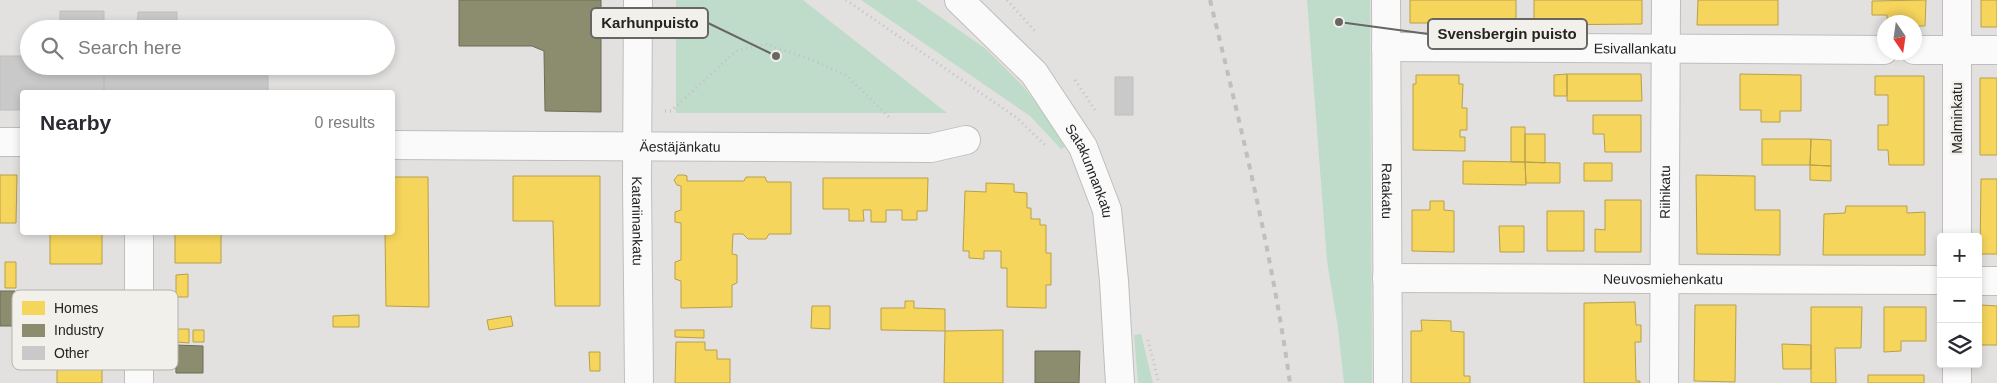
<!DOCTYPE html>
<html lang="en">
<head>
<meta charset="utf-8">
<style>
  :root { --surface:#fff; --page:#f7f7f7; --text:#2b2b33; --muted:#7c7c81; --line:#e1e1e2 }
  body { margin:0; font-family:Helvetica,sans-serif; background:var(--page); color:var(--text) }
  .controls { position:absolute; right:15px; bottom:15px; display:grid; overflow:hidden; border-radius:5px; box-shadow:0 2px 8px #0003 }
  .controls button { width:45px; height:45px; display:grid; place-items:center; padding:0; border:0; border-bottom:1px solid var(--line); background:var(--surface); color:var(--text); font:25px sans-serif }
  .compass { position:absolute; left:1877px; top:15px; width:45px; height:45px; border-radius:50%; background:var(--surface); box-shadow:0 2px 8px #0003; rotate:167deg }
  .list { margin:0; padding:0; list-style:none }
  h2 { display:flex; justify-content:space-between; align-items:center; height:65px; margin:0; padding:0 20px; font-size:21px }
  h2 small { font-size:16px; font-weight:400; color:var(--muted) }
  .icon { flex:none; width:28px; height:28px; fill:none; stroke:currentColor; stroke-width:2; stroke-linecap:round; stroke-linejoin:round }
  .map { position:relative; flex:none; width:1997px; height:383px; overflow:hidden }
  .search { position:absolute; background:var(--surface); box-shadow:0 2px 8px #0003; left:20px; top:20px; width:375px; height:55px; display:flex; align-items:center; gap:12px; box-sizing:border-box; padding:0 18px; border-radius:28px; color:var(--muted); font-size:19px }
  .panel { position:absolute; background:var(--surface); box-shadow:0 2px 8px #0003; left:20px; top:90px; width:375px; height:145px; border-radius:5px }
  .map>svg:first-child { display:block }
</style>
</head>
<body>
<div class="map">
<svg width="1997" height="383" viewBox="0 0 1997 383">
  <rect width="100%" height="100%" fill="#e3e1df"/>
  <path fill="#bedcc9" d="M676 0H803L947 113H676Z
    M861 0H916L986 49 1023 86 1051 123 1065 147 1061 149 1030 116Z
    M1307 0H1370L1372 383H1344L1338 328 1327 261Z
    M1141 334 1153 383H1138L1134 335Z"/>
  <path fill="#f6d55c" stroke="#b7a04b" d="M1410 0H1516V23H1410Z
    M1534 0H1642V24L1534 25Z
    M1698 0H1778V25H1697Z
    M1926 0 1925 26H1914V22H1887V15H1872V1Z
    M1981 0H1997V27H1981Z
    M1567 74V96H1554V75Z
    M1567 74H1641L1642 101H1567Z
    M1740 74 1801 75V111H1780V122H1761V110H1740Z
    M1416 75H1459V84H1463L1462 108H1467V130H1460V137H1465V151L1413 150V84H1416Z
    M1875 76H1924V165H1889L1888 150H1878V125H1888V95H1875Z
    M1980 78H1997V155H1980Z
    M1593 115H1641V152H1605L1604 134H1593Z
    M1511 127H1525V162H1511Z
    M1525 134H1545V163L1525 162Z
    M1762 139H1811L1810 165H1762Z
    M1811 139 1831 140V166L1810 165Z
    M1463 161 1525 162 1526 185 1463 184Z
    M1525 162 1560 163V183H1526Z
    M1584 163H1612V181H1584Z
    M1810 165 1831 166V181L1810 180Z
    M0 175H17L16 223H0Z
    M678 175H684L687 176V181H744L746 177H765L767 182H791V234H769L766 239H748L743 234H733L732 254 737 255V283L732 285V307L681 308V281L675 279V262L681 260V223L675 222V212L681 210V186L677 185 674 180Z
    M1696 175 1755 176V210H1780V255L1697 254Z
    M513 176H600V306H555L553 221H513Z
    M392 177H428L429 307 386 306 385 232H392Z
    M823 178H928L927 211H917V220H902V210H886V222H871V210H863L864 221H849V209H823Z
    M1981 179H1997V254H1980Z
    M986 183 1014 184V192L1027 193V208H1031V219H1040V225H1046V253H1051V285H1046V308L1007 307V268H1001V251H984V259L969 258V251H963L965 191 986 192Z
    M1605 200H1641V252H1595V229L1605 230Z
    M1430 201H1444V210L1454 211V252L1412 251V210H1430Z
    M1846 206H1907V213L1925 212V255H1823L1824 214 1845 213Z
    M1547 211H1584V251H1547Z
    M1499 226H1524V252H1500Z
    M50 232H102V264H50Z
    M175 232H221V263H175Z
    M5 262H16V288H5Z
    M188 274V297H176V275Z
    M905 301H914V308L945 309V331L881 330V308H905Z
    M1635 302 1636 325H1641V342H1635L1636 381H1640V383H1584V303Z
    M1695 305H1736L1735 382 1694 381Z
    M1981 305 1997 306V345H1980Z
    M812 306H830V329L811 328Z
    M1811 307H1862L1861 348H1835L1836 383H1811Z
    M1884 307H1926V341H1901V351L1884 352Z
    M359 315V327H333V316Z
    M511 316 513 326 489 330 487 320Z
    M1421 320 1451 321V331L1464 332V376H1470V383H1411V331H1422Z
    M177 329H189V343L177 342Z
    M193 330H204V342H193Z
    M675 330H704V338L675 337Z
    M1003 330V383H944L945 331Z
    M676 342H705V350H717V359H730V383H675Z
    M1782 344 1811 345V369H1783Z
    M102 346V383H57V347Z
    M589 352H600V371H590Z
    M1868 375H1924V383H1868Z"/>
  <path fill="#8c8c6e" stroke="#6d6d57" d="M459 0H601V112L545 111 544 51 532 46H459Z
    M0 291H15V304H87V326H0Z
    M175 345 203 346V373H176Z
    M1035 351H1080L1079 383H1035Z"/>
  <path fill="#cac9c9" stroke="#c0bfbf" d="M60 11H104V29H60Z
    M138 12H177V29H137Z
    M0 56H29V66H104V92H22V110H0Z
    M104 66H268V92H104Z
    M1115 77H1133V115H1115Z"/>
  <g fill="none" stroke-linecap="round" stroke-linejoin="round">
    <defs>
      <g id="minor">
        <path id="s1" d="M638 0 637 183 639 383"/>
        <path id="s2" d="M959 0 1034 73 1083 147 1107 210 1114 281 1120 383"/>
        <path id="s3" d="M1386 0 1388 383"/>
        <path id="s4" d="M1386 47 1884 50"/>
        <path d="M1914 50H1997"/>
        <path d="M0 142H22"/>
        <path id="s5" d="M392 145 931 148 966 140"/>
        <path d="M139 232V383"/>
        <path d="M1957 237V0"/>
        <path id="s6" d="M1387 278 1941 280"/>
        <path d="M1978 281H1997"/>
        <path id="s7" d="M1664 383 1666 0"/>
        <path d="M1957 383V364"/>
      </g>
    </defs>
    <use href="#minor" stroke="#bfbebc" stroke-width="30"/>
    <path stroke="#c2c2c2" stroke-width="3" stroke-dasharray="1 4" stroke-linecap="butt" d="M846 0 1017 118 1045 145
      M1007 0 1035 31
      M1075 80 1095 110
      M665 111H671L736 51 765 44 810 59 846 75 891 119
      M1148 340 1159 383"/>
    <use href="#minor" stroke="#fbfafa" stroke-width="28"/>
    <path stroke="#c0bfbf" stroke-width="4" stroke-dasharray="6 6" stroke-linecap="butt" d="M1210 0C1241 127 1272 254 1290 383"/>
  </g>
  <g text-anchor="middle" stroke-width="5" stroke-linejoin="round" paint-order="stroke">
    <g font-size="14" fill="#252422" stroke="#f2f0ea">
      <text dy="5" stroke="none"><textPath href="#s4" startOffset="249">Esivallankatu</textPath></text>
      <text transform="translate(1957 118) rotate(-90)" y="5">Malminkatu</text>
      <text dy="5" stroke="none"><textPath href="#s5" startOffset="288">Äestäjänkatu</textPath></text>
      <text dy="5" stroke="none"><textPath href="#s2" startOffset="218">Satakunnankatu</textPath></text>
      <text dy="5" stroke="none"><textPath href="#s7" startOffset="191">Riihikatu</textPath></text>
      <text dy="5" stroke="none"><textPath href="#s3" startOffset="191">Ratakatu</textPath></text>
      <text dy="5" stroke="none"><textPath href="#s1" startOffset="221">Katariinankatu</textPath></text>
      <text dy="5" stroke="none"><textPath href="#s6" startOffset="276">Neuvosmiehenkatu</textPath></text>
    </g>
  </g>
  <rect x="12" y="290" width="166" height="80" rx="8" fill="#f2f0ea" stroke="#b4b3ae" stroke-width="1"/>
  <rect x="22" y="301" width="23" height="14" fill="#f6d55c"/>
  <rect x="22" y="324" width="23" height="13" fill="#8c8c6e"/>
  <rect x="22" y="346" width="23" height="14" fill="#cac9c9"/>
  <g font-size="14" fill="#252422">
    <text x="54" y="313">Homes</text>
    <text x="54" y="335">Industry</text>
    <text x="54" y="358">Other</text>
  </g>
  <path fill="none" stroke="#686664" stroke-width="2" d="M776 56L708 23M1339 22L1428 34"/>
  <g fill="#686664" stroke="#f2f0ea" stroke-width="2">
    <circle cx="776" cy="56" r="5"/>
    <circle cx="1339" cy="22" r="5"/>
  </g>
  <g fill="#f2f0ea" stroke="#686664" stroke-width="2">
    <rect x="591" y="8" width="117" height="30" rx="5"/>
    <rect x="1428" y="19" width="159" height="30" rx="5"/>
  </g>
  <g font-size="15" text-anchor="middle" font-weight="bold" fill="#252422">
    <text x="650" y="28">Karhunpuisto</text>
    <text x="1507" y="39">Svensbergin puisto</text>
  </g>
</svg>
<div class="controls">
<button>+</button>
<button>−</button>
<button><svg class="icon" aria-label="layers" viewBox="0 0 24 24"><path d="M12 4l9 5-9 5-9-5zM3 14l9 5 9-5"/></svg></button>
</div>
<svg class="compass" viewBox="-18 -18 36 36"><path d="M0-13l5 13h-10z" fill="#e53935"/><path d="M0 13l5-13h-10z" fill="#7c7c81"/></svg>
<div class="search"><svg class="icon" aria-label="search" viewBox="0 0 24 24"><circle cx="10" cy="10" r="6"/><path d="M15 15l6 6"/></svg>Search here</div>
<section class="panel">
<h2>Nearby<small>0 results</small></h2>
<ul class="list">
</ul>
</section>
</div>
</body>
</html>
